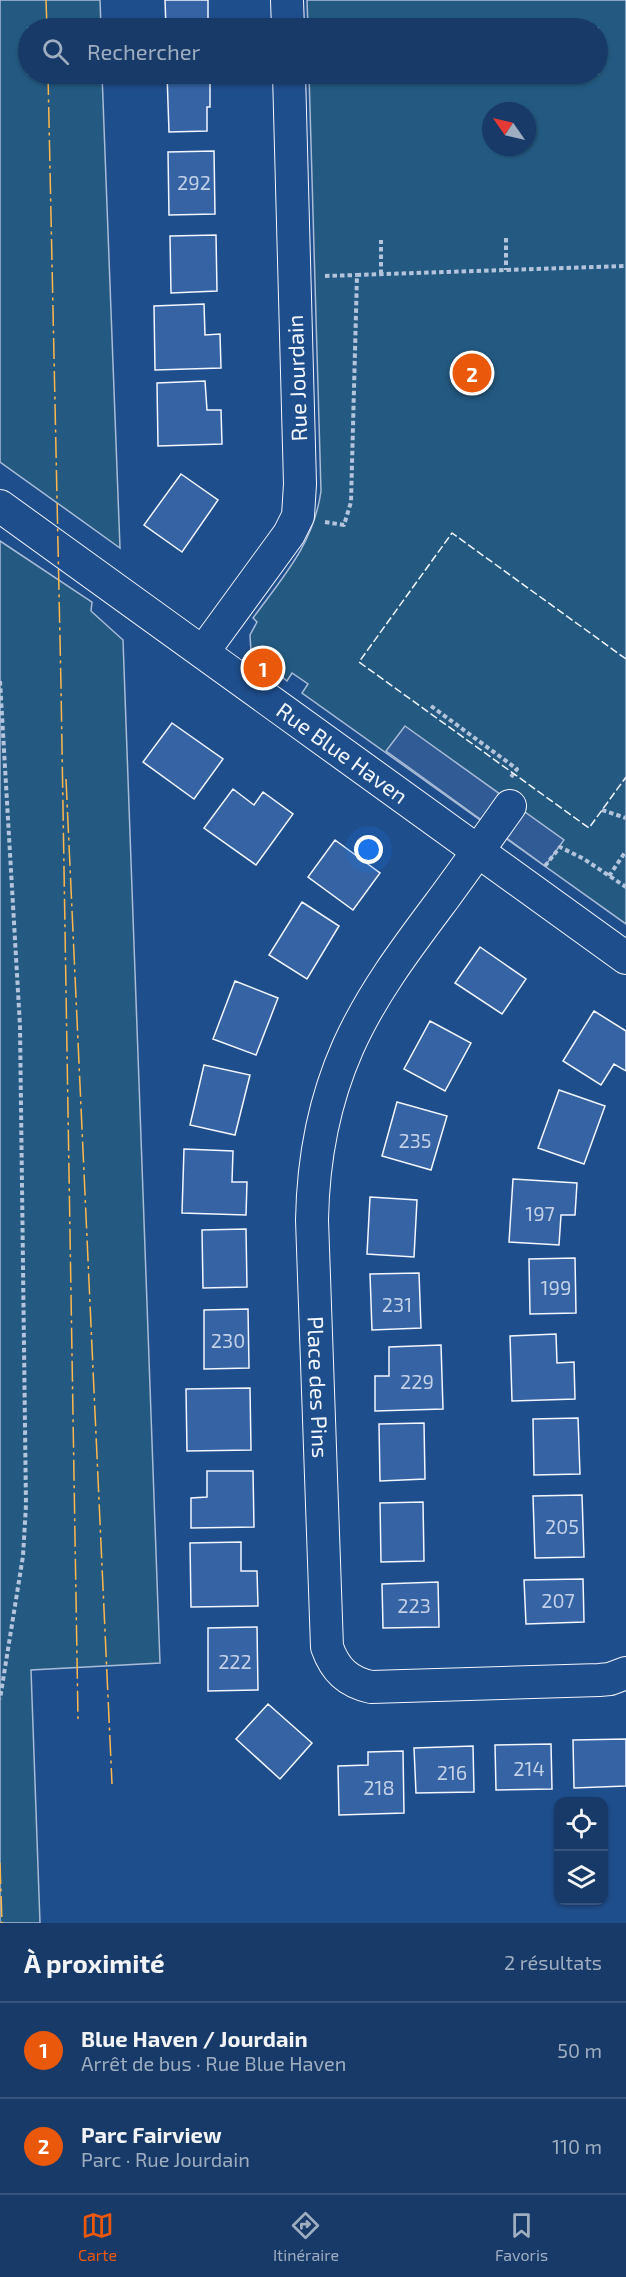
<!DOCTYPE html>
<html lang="fr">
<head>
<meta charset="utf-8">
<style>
  :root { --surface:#173a69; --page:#244571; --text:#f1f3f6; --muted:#9eadc0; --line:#36547d; --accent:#ea580c }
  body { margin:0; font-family:"Exo 2",sans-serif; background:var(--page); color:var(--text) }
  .controls { position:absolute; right:18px; bottom:18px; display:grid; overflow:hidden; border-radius:12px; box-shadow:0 2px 4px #0004 }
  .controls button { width:54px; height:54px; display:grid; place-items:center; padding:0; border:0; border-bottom:2px solid var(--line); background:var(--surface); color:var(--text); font:30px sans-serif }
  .compass { position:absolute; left:482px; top:102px; width:54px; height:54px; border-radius:50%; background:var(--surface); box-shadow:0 2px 4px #0004; rotate:304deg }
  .you { position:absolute; left:369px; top:850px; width:21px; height:21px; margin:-15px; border:4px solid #fff; border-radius:50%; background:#1a73e8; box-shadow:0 0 0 9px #1a73e833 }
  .badge { display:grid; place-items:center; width:39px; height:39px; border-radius:50%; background:var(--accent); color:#fff; font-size:20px; font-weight:700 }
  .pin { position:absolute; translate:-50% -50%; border:3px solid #fff; box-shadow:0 2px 6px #0006 }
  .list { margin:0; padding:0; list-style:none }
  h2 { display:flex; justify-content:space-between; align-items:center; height:78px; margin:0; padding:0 24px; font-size:26px }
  h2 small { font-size:20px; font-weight:400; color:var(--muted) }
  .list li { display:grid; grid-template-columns:39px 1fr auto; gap:18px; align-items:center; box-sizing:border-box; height:96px; padding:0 24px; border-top:2px solid var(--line) }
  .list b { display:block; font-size:22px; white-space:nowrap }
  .list p { margin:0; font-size:20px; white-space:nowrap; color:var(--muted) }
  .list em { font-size:20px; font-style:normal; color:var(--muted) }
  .icon { flex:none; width:33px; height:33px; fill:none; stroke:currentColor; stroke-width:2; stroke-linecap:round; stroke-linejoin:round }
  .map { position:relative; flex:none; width:626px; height:1923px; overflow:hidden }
  .search { position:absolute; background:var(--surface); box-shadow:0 2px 4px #0004; left:18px; right:18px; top:18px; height:66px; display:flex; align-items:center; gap:15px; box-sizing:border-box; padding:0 21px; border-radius:33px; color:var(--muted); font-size:22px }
  .sheet { height:270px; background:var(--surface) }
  nav { display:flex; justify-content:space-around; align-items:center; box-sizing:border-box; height:84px; border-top:2px solid var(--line); background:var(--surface); font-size:16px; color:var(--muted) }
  nav a { display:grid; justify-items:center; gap:3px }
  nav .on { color:var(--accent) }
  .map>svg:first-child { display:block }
</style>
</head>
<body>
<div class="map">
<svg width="626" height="1923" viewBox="0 0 626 1923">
  <rect width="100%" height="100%" fill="#1f4e8c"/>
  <path fill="#245a82" stroke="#a8bbd7" stroke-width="1.5" fill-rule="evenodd" d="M0 0H100L101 28H28V74H102L120 548 0 462Z
    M307 0H626V924L302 693 308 684 292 673 287 681 251 652 250 635 257 622 253 618C283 577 314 543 321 491L309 74H598V28H308ZM491 111H527V147H491Z
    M0 541 92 602 91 611 123 640 160 1663 31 1670 40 1923H0Z"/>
  <path fill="#305b95" stroke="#a8bbd7" stroke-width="1.5" d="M405 726 564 840 545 866 386 751Z"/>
  <path fill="#3563a3" stroke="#f2f6ff" stroke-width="1.5" d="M165 0H208V28H166Z
    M167 74H210V107H207V131L169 132Z
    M214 151 215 214 169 215 168 152Z
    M216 235 217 291 171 293 170 236Z
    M204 304 205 335 220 334 221 368 155 370 154 306Z
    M205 381 207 410H221L222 444 158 446 157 383Z
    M181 474 218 500 182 552 144 525Z
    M172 723 223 759 194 799 143 762Z
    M233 789 254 805 263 792 293 814 256 865 204 828Z
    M335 840 380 873 353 910 308 877Z
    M302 902 339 926 307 979 269 955Z
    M480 947 526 979 502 1014 455 983Z
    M235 981 278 998 256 1055 213 1039Z
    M594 1011 626 1031V1071L614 1064 601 1085 563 1061Z
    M430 1021 471 1043 445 1091 404 1069Z
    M204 1065 250 1075 235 1135 190 1125Z
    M559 1090 605 1106 584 1164 538 1148Z
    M397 1102 447 1116 431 1170 382 1156Z
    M184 1149 233 1151 232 1182H247L246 1215 182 1213Z
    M513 1179 577 1183 575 1215H561L559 1245 509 1242Z
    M370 1197 417 1200 414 1257 367 1254Z
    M246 1229 247 1287 203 1288 202 1230Z
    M575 1258 576 1313 530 1314 529 1259Z
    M419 1273 421 1328 372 1330 370 1274Z
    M248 1309 249 1368 204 1369V1310Z
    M556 1334 557 1363 574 1362 575 1399 512 1401 510 1336Z
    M441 1345 443 1409 375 1411V1376H389V1347Z
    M250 1388 251 1450 187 1451 186 1389Z
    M578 1418 580 1474 534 1475 533 1419Z
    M424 1423 425 1479 380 1481 379 1424Z
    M207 1471H253L254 1527 191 1528V1498L207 1497Z
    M582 1495 584 1557 535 1558 533 1496Z
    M423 1502 424 1561 381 1562 380 1503Z
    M241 1542V1571H257L258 1606 191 1607 190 1543Z
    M583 1579 584 1622 526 1624 524 1580Z
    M438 1582 439 1627 383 1628 382 1584Z
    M257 1627 258 1690 208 1691V1628Z
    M268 1704 312 1743 280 1779 236 1739Z
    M626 1739V1786L574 1788 573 1740Z
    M551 1744 552 1789 496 1790 495 1745Z
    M473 1746 474 1792 416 1793 414 1748Z
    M403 1751 404 1813 339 1815 338 1766 368 1765V1752Z"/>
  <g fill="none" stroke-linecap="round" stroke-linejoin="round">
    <defs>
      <g id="minor">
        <path d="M287 0 288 28"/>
        <path id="s1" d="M0 506 626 958"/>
        <path d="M203 652 289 534 298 516 300 484 289 74"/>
        <path id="s2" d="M510 806C488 837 466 868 444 898 408 946 372 993 348 1047 324 1101 313 1161 312 1220L327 1647C335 1670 348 1682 371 1687L599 1680 610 1679 626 1673"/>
      </g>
    </defs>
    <use href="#minor" stroke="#f2f6ff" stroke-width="34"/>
    <path stroke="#b3c4dc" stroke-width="4" stroke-dasharray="4.5 3" stroke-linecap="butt" d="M506 238V270
      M381 274V240
      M325 276 357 275
      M325 522 344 525 351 502 357 275 626 266
      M0 681 20 1026 26 1505 23 1556 0 1699
      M431 706 517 769 511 777
      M602 810 626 818
      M545 866 560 847 584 859 626 887
      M609 876 626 851"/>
    <use href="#minor" stroke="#1f4e8c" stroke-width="32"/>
    <path stroke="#f2f6ff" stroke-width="1.5" stroke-dasharray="8 3" stroke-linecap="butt" d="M626 659 452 533 359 662 589 828 626 777"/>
    <path stroke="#ffb74d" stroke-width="1.5" stroke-dasharray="21 4.5 3 4.5" stroke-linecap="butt" d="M46 0 47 28
      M48 74 61 686 78 1719
      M66 779 112 1784
      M0 1863 2 1923"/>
  </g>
  <g text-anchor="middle" stroke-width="4.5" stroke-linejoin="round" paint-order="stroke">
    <g font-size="20" fill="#c3d1e8">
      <text x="194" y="190">292</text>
      <text x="415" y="1148">235</text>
      <text x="540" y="1221">197</text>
      <text x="556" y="1295">199</text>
      <text x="397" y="1312">231</text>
      <text x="228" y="1348">230</text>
      <text x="417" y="1389">229</text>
      <text x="562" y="1534">205</text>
      <text x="558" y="1608">207</text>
      <text x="414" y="1613">223</text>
      <text x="235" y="1669">222</text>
      <text x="529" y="1776">214</text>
      <text x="452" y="1780">216</text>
      <text x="379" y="1795">218</text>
    </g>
    <g font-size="22" fill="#f2f6ff" stroke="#1f4e8c">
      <text transform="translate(297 378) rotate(-92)" y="8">Rue Jourdain</text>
      <text dy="8" stroke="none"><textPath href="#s1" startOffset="422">Rue Blue Haven</textPath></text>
      <text dy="8" stroke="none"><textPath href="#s2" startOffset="636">Place des Pins</textPath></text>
    </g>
  </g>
</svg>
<div class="controls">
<button><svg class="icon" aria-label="locate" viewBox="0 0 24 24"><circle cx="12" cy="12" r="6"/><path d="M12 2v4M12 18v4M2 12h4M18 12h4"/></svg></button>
<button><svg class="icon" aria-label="layers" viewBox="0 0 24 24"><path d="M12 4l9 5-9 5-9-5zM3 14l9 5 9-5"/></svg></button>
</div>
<svg class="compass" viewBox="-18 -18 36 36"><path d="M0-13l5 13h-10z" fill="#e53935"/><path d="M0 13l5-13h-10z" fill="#9eadc0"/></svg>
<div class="you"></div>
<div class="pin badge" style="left:263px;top:668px">1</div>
<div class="pin badge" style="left:472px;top:373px">2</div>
<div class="search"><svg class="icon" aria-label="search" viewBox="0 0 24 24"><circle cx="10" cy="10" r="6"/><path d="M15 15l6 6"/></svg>Rechercher</div>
</div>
<section class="sheet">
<h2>À proximité<small>2 résultats</small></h2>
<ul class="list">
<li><span class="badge">1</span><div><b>Blue Haven / Jourdain</b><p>Arrêt de bus · Rue Blue Haven</p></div><em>50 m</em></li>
<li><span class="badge">2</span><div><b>Parc Fairview</b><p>Parc · Rue Jourdain</p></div><em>110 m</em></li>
</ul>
</section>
<nav>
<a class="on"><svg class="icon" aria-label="map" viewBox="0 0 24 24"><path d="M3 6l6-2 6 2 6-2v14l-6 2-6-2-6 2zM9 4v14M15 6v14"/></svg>Carte</a>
<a><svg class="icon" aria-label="directions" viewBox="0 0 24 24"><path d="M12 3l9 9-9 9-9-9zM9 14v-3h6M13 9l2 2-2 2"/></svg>Itinéraire</a>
<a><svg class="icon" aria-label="saved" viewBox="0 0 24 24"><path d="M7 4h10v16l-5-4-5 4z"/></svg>Favoris</a>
</nav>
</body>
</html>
